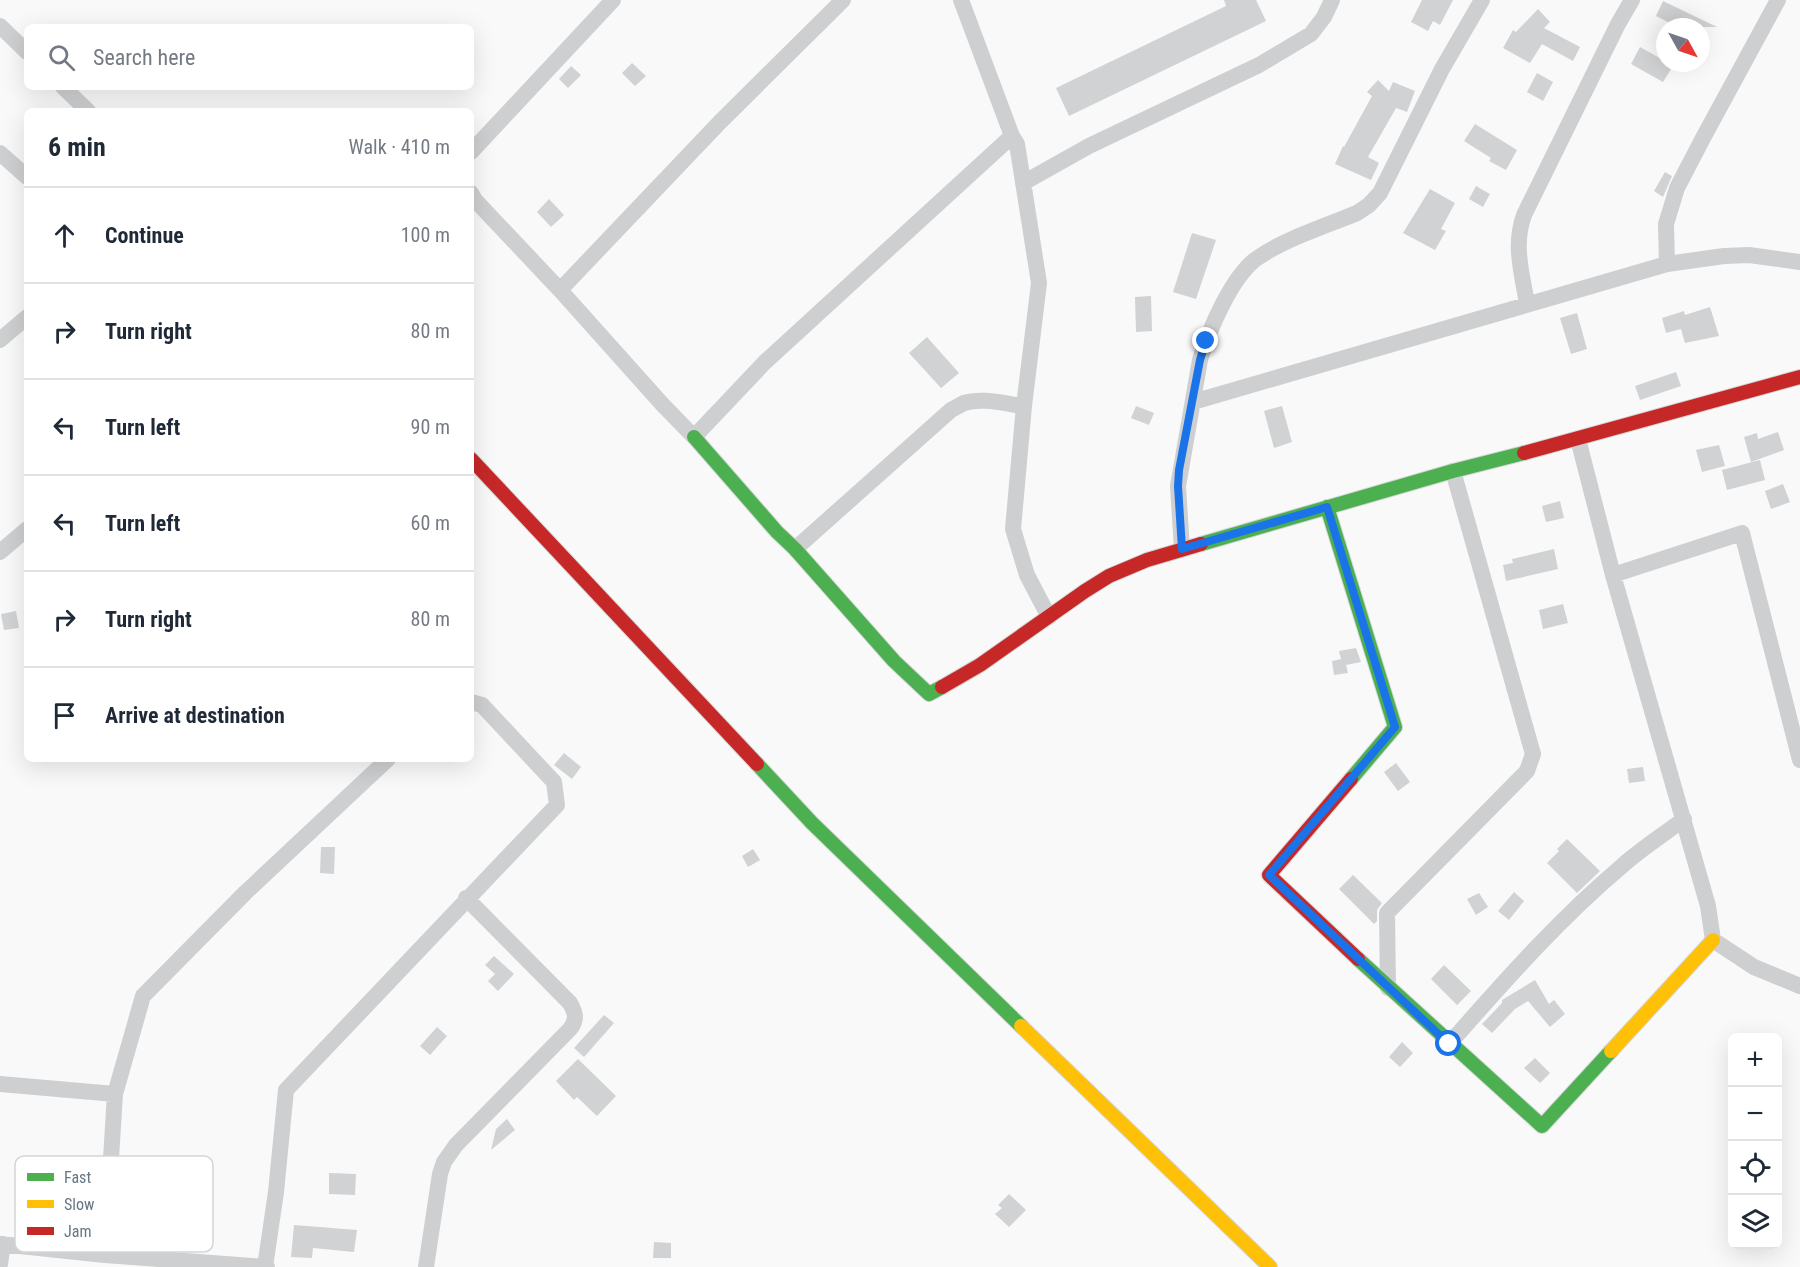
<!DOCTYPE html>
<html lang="en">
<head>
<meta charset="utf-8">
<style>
  :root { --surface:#fff; --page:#f2f2f3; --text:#1f2937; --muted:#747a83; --line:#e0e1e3 }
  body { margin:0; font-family:"Roboto Condensed",sans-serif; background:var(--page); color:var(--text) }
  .controls { position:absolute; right:18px; bottom:18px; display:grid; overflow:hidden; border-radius:9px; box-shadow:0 6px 24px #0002 }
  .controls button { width:54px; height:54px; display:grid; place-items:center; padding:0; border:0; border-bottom:2px solid var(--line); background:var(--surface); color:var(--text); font:30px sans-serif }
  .compass { position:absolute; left:1656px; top:18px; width:54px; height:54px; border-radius:50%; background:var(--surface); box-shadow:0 6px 24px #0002; rotate:130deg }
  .stop { position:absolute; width:18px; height:18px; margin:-14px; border:4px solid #1a73e8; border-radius:50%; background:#fff }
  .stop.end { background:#1a73e8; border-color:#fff; box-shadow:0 2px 6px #0008 }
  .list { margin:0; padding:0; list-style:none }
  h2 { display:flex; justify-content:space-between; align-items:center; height:78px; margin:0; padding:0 24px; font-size:26px }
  h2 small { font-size:20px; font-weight:400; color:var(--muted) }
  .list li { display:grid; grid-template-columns:39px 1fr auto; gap:18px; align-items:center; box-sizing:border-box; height:96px; padding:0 24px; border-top:2px solid var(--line) }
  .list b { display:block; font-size:22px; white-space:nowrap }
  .list em { font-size:20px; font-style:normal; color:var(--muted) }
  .icon { flex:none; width:33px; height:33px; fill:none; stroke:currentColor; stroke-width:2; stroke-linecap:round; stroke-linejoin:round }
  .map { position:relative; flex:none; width:1800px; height:1267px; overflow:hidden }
  .search { position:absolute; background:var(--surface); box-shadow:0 6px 24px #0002; left:24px; top:24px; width:450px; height:66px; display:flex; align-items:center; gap:15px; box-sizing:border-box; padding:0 21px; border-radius:9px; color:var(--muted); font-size:22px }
  .panel { position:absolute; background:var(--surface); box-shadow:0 6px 24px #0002; left:24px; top:108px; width:450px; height:654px; border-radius:9px }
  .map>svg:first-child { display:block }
</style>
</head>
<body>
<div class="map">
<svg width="1800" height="1267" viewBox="0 0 1800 1267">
  <rect width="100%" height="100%" fill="#f9f9f9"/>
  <path fill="#d0d2d3" d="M1224 0H1256L1266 21 1069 116 1056 88 1226 6Z
    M1422 0H1453L1440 25 1433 21 1428 31 1411 22Z
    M1663 1 1717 27H1678L1656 16Z
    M1538 9 1550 22 1544 28 1580 47 1573 61 1542 44 1530 63 1503 48 1513 30 1516 32Z
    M1640 47 1665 61V63L1673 66 1663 82 1631 64Z
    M632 63 646 76 635 86 622 73Z
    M571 66 581 75 568 88 559 79Z
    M1537 73 1553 82 1543 101 1527 92Z
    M1378 80 1389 91 1393 82 1415 91 1407 112 1396 108 1368 157 1379 163 1371 180 1335 164 1343 146 1344 147 1372 96 1367 92Z
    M1475 124 1517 150 1506 170 1489 161 1491 158 1464 141Z
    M1665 172 1672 176 1663 197 1654 191Z
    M1476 186 1490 194 1483 207 1469 199Z
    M1430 189 1455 203 1441 229 1446 231 1435 250 1403 233Z
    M549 199 564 215 551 227 537 212Z
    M1192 233 1216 240 1196 299 1173 292Z
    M1151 296 1152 331 1136 332 1135 297Z
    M1710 307 1719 336 1685 343 1681 329 1666 333 1662 318 1684 311 1685 315Z
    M1577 313 1587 349 1571 354 1560 318Z
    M927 337 959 373 941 388 909 353Z
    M1676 372 1681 386 1640 400 1635 386Z
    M1136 406 1154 413 1149 425 1131 418Z
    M1282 406 1292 442 1274 448 1264 411Z
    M1778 432 1784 450 1751 462 1744 437 1757 433 1758 439Z
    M1719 445 1725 466 1702 472 1696 450Z
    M1760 460 1765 480 1727 490 1722 470Z
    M1783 484 1790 502 1771 509 1765 491Z
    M1560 501 1564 518 1546 522 1542 506Z
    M1554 549 1558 569 1506 581 1503 565 1513 563 1512 559Z
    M1563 604 1568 623 1543 629 1539 610Z
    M16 611 19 628 4 630 1 614Z
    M1356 648 1361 662 1346 665 1348 673 1334 675 1332 661 1341 659 1339 651Z
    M564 753 581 767 572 779 554 765Z
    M1396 763 1410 782 1398 791 1384 772Z
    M1643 767 1645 781 1629 783 1627 769Z
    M1567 839 1600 871 1577 893 1547 863 1559 851 1557 849Z
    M321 847H335L334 874 320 873Z
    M753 849 760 860 748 867 742 856Z
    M1353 875 1382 903 1377 910V921L1374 924 1339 889Z
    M1514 892 1524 901 1509 920 1498 911Z
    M1479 893 1488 907 1476 915 1467 899Z
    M494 956 514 974 498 991 488 981 495 974 485 965Z
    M1444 965 1471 991 1457 1005 1431 979Z
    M1535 980 1549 1004 1554 1000 1565 1014 1550 1027 1528 1001 1515 1009 1492 1033 1482 1024 1502 1003V1000Z
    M604 1015 614 1023 584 1057 574 1048Z
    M437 1027 447 1036 430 1055 420 1046Z
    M1402 1042 1413 1053 1400 1067 1389 1057Z
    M1535 1058 1550 1073 1540 1083 1524 1068Z
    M578 1059 616 1096 597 1116 577 1097 574 1100 556 1081Z
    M507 1119 515 1130 491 1150 496 1129Z
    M329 1173 356 1174 355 1195 329 1194Z
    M1009 1194 1026 1210 1009 1227 995 1214 1002 1208 998 1205Z
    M294 1225 357 1230 354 1252 313 1248 312 1258 291 1257Z
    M654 1242 671 1243V1258H653Z"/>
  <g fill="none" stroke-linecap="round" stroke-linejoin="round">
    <defs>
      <path id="fast" d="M694 437 777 532 795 549 894 661 929 694 942 687
        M1327 507 1395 727 1351 779
        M1201 544 1453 471 1524 453
        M757 764 812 823 1021 1026
        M1358 959 1542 1126 1611 1051"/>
      <path id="slow" d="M1021 1026 1270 1267
        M1611 1051 1713 940"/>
      <path id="jam" d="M1524 453 1800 377
        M471 459 757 764
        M942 687 980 665 1085 591 1109 576 1147 560 1201 544
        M1351 779 1269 875 1358 959"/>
    </defs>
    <use href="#fast" stroke="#d5d6d7" stroke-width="16"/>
    <use href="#slow" stroke="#d5d6d7" stroke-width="16"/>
    <use href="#jam" stroke="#d5d6d7" stroke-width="16"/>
    <path stroke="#cecfd0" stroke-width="16" d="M961 0 1012 136 1017 144 1039 283 1024 406 1013 529 1027 575 1049 617
      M0 26 27 52
      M63 87 88 111
      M471 152 613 0
      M0 153 27 177
      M1023 183 1089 146 1259 65 1311 34 1324 17 1332 0
      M471 193 475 200 560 290 662 404 694 437 765 362 1012 136
      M1667 264 1666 224 1677 188 1703 138 1778 0
      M560 290 720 122 843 0
      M1527 304C1522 273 1513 245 1524 215L1618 24 1632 0
      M0 340 27 317
      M1193 402 1667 264 1724 256 1749 255 1800 262
      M1578 439 1613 575 1708 906 1713 940 1754 967 1800 986
      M795 549 951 410C955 408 960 405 964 403 983 397 1006 404 1024 406
      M1182 549 1178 486 1200 360C1209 330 1231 278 1256 259 1282 240 1326 226 1357 213L1369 205 1380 193 1442 69 1482 0
      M0 552 27 529
      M1613 575 1742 533 1800 760
      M1388 988 1387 913 1527 771 1533 754 1453 471
      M1449 1044C1504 982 1558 920 1622 866 1641 849 1663 835 1684 819
      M0 1084 115 1094
      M0 1244 105 1255 267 1267
      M105 1255 115 1094 143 996 246 892 388 759
      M0 1264 3 1244
      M265 1267 276 1192 286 1090 557 805 554 782 482 705 471 702
      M426 1267 440 1174 444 1162 456 1145 570 1029C578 1019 575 1012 570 1003L466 898"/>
    <use href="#fast" stroke="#4caf50" stroke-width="14"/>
    <use href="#slow" stroke="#ffc107" stroke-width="14"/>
    <use href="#jam" stroke="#c62828" stroke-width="14"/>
  </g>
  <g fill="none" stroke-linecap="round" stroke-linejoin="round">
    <path stroke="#1a73e8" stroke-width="8" d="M1206 341 1200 360 1179 470 1178 486 1182 549 1327 507 1395 727 1269 875 1449 1044"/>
  </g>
  <rect x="15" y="1156" width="198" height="96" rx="9" fill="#fff" stroke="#d1d6da" stroke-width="1.5"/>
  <rect x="27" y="1173" width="27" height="8" fill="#4caf50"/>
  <rect x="27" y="1200" width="27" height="8" fill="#ffc107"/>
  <rect x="27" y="1227" width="27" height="8" fill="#c62828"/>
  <g font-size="16" fill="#657683">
    <text x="64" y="1183">Fast</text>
    <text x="64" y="1210">Slow</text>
    <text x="64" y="1237">Jam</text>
  </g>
</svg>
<div class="controls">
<button>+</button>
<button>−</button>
<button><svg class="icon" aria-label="locate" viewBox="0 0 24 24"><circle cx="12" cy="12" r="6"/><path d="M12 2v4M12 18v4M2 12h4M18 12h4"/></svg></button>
<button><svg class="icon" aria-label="layers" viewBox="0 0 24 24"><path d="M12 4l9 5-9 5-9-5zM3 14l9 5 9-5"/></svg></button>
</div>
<svg class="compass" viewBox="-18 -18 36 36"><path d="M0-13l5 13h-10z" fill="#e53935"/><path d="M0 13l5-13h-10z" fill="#747a83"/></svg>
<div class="stop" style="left:1449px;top:1044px"></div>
<div class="stop end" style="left:1206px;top:341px"></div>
<div class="search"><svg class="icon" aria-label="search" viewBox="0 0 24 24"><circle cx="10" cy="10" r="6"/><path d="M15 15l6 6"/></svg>Search here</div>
<section class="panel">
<h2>6 min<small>Walk · 410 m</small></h2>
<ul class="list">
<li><svg class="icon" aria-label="ahead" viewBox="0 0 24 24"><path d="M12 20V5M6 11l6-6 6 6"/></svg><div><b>Continue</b></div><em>100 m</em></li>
<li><svg class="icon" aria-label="right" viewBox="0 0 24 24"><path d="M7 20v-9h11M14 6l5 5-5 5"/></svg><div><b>Turn right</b></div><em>80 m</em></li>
<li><svg class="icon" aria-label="left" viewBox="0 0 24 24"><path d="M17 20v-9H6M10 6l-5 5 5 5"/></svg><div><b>Turn left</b></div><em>90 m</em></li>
<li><svg class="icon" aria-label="left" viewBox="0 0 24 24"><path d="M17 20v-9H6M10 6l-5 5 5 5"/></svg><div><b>Turn left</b></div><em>60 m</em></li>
<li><svg class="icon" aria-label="right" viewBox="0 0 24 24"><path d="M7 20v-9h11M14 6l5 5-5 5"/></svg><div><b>Turn right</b></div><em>80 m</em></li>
<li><svg class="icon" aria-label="arrive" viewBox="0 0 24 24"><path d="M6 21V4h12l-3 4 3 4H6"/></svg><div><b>Arrive at destination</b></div></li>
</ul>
</section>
</div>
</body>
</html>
